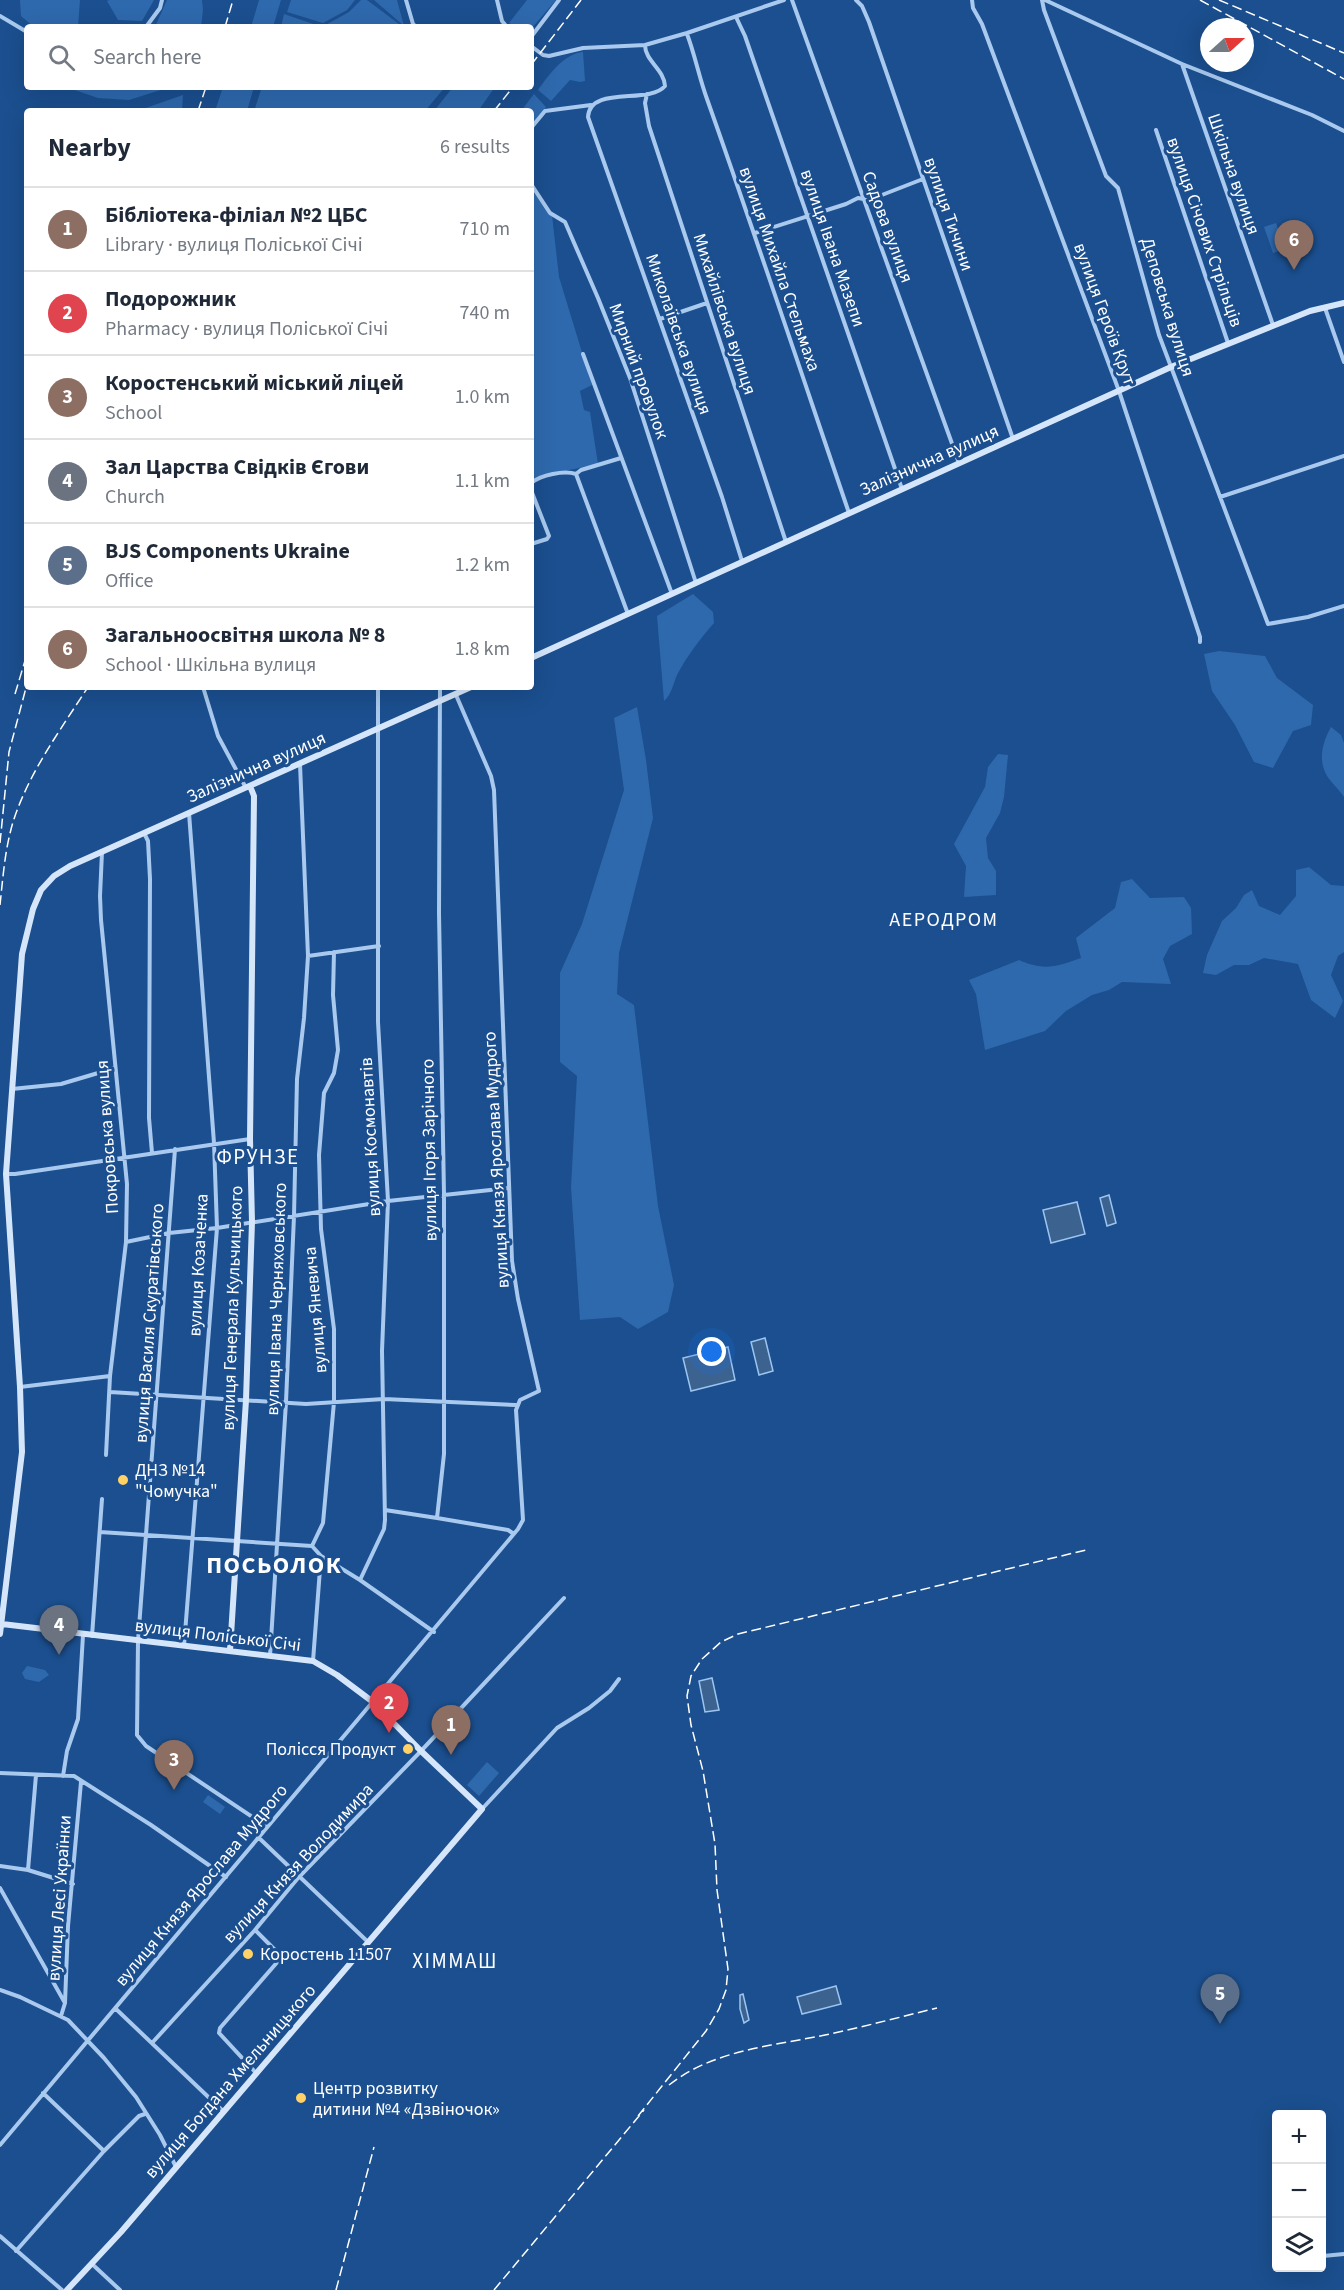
<!DOCTYPE html>
<html lang="en">
<head>
<meta charset="utf-8">
<style>
  :root { --surface:#fff; --page:#f2f2f3; --text:#1f2937; --muted:#747a83; --line:#e0e1e3; --accent:#b45309 }
  body { margin:0; font-family:"Source Sans 3",sans-serif; background:var(--page); color:var(--text) }
  .controls { position:absolute; right:18px; bottom:18px; display:grid; overflow:hidden; border-radius:6px; box-shadow:0 6px 24px #0002 }
  .controls button { width:54px; height:54px; display:grid; place-items:center; padding:0; border:0; border-bottom:2px solid var(--line); background:var(--surface); color:var(--text); font:30px sans-serif }
  .compass { position:absolute; left:1200px; top:18px; width:54px; height:54px; border-radius:50%; background:var(--surface); box-shadow:0 6px 24px #0002; rotate:69deg }
  .you { position:absolute; left:712px; top:1352px; width:21px; height:21px; margin:-15px; border:4px solid #fff; border-radius:50%; background:#1a73e8; box-shadow:0 0 0 9px #1a73e833 }
  .badge { display:grid; place-items:center; width:39px; height:39px; border-radius:50%; background:var(--accent); color:#fff; font-size:20px; font-weight:700 }
  .pin { position:absolute; translate:-50% -50px; filter:drop-shadow(0 2px 3px #0008) }
  .pin::after { content:''; position:absolute; top:32px; width:21px; height:18px; background:inherit; clip-path:polygon(0 0,100% 0,50% 100%) }
  .list { margin:0; padding:0; list-style:none }
  h2 { display:flex; justify-content:space-between; align-items:center; height:78px; margin:0; padding:0 24px; font-size:26px }
  h2 small { font-size:20px; font-weight:400; color:var(--muted) }
  .list li { display:grid; grid-template-columns:39px 1fr auto; gap:18px; align-items:center; box-sizing:border-box; height:84px; padding:0 24px; border-top:2px solid var(--line) }
  .list b { display:block; font-size:22px; white-space:nowrap }
  .list p { margin:0; font-size:20px; white-space:nowrap; color:var(--muted) }
  .list em { font-size:20px; font-style:normal; color:var(--muted) }
  .icon { flex:none; width:33px; height:33px; fill:none; stroke:currentColor; stroke-width:2; stroke-linecap:round; stroke-linejoin:round }
  .map { position:relative; flex:none; width:1344px; height:2290px; overflow:hidden }
  .search { position:absolute; background:var(--surface); box-shadow:0 6px 24px #0002; left:24px; top:24px; width:510px; height:66px; display:flex; align-items:center; gap:15px; box-sizing:border-box; padding:0 21px; border-radius:6px; color:var(--muted); font-size:22px }
  .panel { position:absolute; background:var(--surface); box-shadow:0 6px 24px #0002; left:24px; top:108px; width:510px; height:582px; border-radius:6px }
  .map>svg:first-child { display:block }
</style>
</head>
<body>
<div class="map">
<svg width="1344" height="2290" viewBox="0 0 1344 2290">
  <rect width="100%" height="100%" fill="#1b4f8f"/>
  <path fill="#2e69ad" d="M20 0H80L78 27H34L21 16Z
    M109 0H154L142 21 118 20 107 1Z
    M167 0H202L203 10 201 27H155Z
    M259 0H281L273 27H251Z
    M291 0H355L347 10 323 23 287 12Z
    M361 0H367L403 27H281L284 14 322 27 349 12Z
    M374 0H397L404 26Z
    M527 0H556L531 29V27H517L509 23Z
    M583 52 585 81 580 82 570 80 551 101 538 90C549 75 563 54 583 52Z
    M66 87H96L97 90 170 87 129 100 98 98Z
    M223 87H254L247 111H215Z
    M262 87H445L425 111H254Z
    M453 87H495L478 111H434Z
    M534 94 546 107 531 127V111H521Z
    M183 95 182 111H137Z
    M531 180 541 201 552 215 559 277 592 385 580 391 584 410 590 412 598 464 536 477 531 482Z
    M1276 223 1285 249 1273 253 1264 227Z
    M693 594 713 612 714 623C700 639 687 656 677 675 673 684 672 694 664 701L657 616Z
    M1219 651 1265 656 1277 678 1313 705 1311 725 1293 731 1273 768 1254 762 1235 725 1212 691 1204 654Z
    M637 707 646 760 653 818 619 953 617 994 634 1005 658 1206 674 1285 668 1312 638 1329 620 1317 580 1320 571 1187 577 1076 560 1062V973L582 924 624 790 614 718Z
    M1331 727 1341 735 1344 743V797C1339 789 1330 782 1326 774 1318 759 1323 741 1331 727Z
    M998 754 1008 755 1004 797 1000 813 986 838 988 858 996 871V895L964 897 966 866 954 844 985 787 988 767Z
    M1309 867 1331 885 1344 886V952L1338 956 1331 975 1343 1001 1335 1018 1311 1000 1298 964 1264 958 1249 965H1234L1216 975 1203 973 1207 955 1222 921 1236 908 1244 895 1252 890 1259 906 1280 915 1296 896V870Z
    M1132 879 1150 898 1184 897 1191 908 1192 934 1170 946 1163 959 1171 984 1122 982 1109 990 1092 995 1066 1011 1045 1031 985 1050 976 994 969 980 1019 960C1044 971 1056 967 1081 958L1076 938 1115 908 1121 882Z
    M27 1666 45 1670 49 1675 39 1682 25 1679 22 1673Z
    M487 1762 499 1773 479 1796 467 1785Z
    M208 1795 225 1807 220 1814 203 1802Z"/>
  <path fill="#3c6290" stroke="#9cc4f0" stroke-width="1.5" d="M1109 1195 1116 1223 1107 1226 1100 1198Z
    M1077 1202 1085 1234 1051 1243 1043 1210Z
    M765 1338 773 1371 759 1375 751 1342Z
    M728 1347 735 1380 691 1391 683 1358Z
    M712 1678 719 1710 705 1712 699 1681Z
    M836 1986 841 2004 802 2014 797 1997Z
    M743 1994 749 2020 744 2023 740 2009V1995Z"/>
  <g fill="none" stroke-linecap="round" stroke-linejoin="round">
    <path stroke="#a9c9ee" stroke-width="4" d="M406 0 413 24 416 27
      M497 0 502 21 507 27
      M792 0 959 463
      M856 0 862 6 869 22 1013 439
      M972 0 973 8 982 24 1119 391 1200 637V642
      M1042 0 1044 10 1106 176 1118 188 1159 335 1268 624 1308 617 1344 606
      M1045 0 1182 64 1312 115 1344 131
      M0 16 27 32
      M736 17 745 36 902 489
      M146 27 160 8 162 0
      M687 34C695 55 699 77 707 99 756 237 802 375 849 513
      M531 37 559 0
      M531 46 543 55 549 56 583 48 645 45
      M1182 64 1273 325
      M647 94 645 103 649 126 786 542
      M531 128 545 111 591 105
      M1156 130 1228 343
      M531 184 550 213 565 222 598 298 630 378 696 583
      M755 233 846 204 858 198 869 200 923 179
      M1325 308 1344 362
      M660 319 707 303
      M583 354 672 594
      M576 474 581 470 621 458
      M531 483C541 475 564 470 576 474L628 614
      M531 490 549 536 547 539 531 544
      M1220 497 1344 456
      M742 561 722 497 588 117C590 85 649 105 665 86 664 69 645 61 645 45L687 33 784 0
      M203 687 218 736 246 788
      M440 687 439 913 444 1194V1454L437 1518 508 1530 514 1534
      M144 833 148 841 150 879 149 1118 152 1153
      M102 852 100 896 101 920 127 1184 126 1242 110 1376 106 1455
      M308 956 379 946
      M12 1089 61 1084 115 1068
      M175 1149 138 1641 137 1735 146 1746 266 1826
      M6 1174H15L250 1139
      M126 1242 169 1233 217 1228 388 1201 509 1188
      M20 1387 110 1376
      M110 1392 306 1404 384 1399 516 1405
      M385 1510 437 1518
      M100 1532 312 1546
      M321 1556 360 1580 434 1632
      M360 1580 384 1529 385 1520 382 1351 388 1201 378 1022V687
      M92 1636 102 1499
      M184 1646 217 1228 214 1143 189 813
      M270 1656 286 1402 294 1216 297 1079 304 1018 308 956 300 764
      M313 1661 321 1556 312 1546 323 1523 334 1402V1329L321 1229 319 1155 324 1093 334 1073 338 1050 333 995 334 952
      M0 1773 74 1776 151 1825 226 1877
      M63 1776 67 1751 78 1719 83 1635
      M482 1809 557 1728 589 1708 610 1691 619 1679
      M258 1837 368 1942
      M0 1866 28 1870 73 1884
      M28 1870 36 1775
      M0 1888 65 2003
      M255 1930 279 1954 280 1959 220 2028 219 2033 256 2073
      M0 1990 20 1997 68 2020 104 2058 136 2097 160 2135 176 2167
      M116 2009 223 2111
      M61 2016 65 2003 68 1926 81 1782
      M152 2043 255 1930 298 1878 421 1751 564 1598
      M43 2093 104 2151
      M0 2145 518 1529 523 1520 516 1410 520 1400 539 1391 518 1299 512 1261 494 790 491 776 456 695
      M0 2236 62 2290
      M16 2251 104 2151 139 2116 145 2114
      M1323 2256 1344 2254
      M92 2264 120 2290"/>
    <path stroke="#d6e6fa" stroke-width="6" d="M531 658 1171 367 1310 311 1344 303
      M2 1624 313 1661 337 1675 373 1702 421 1751 482 1809 121 2232 67 2290
      M0 1634 22 1452 20 1387 6 1174 22 954 33 909 41 890 54 876 70 866 471 687
      M230 1651 246 1400 252 1222 250 1139 254 796 250 786"/>
    <path stroke="#fff" stroke-width="1.5" stroke-dasharray="10 4.5" stroke-linecap="butt" d="M1200 0 1344 79
      M1219 0 1344 53
      M225 27 233 0
      M531 65 581 0
      M198 111 206 87
      M494 111 513 87
      M15 694 27 654
      M0 843 9 752 27 684
      M0 905C3 877 5 847 14 819 30 771 61 729 88 687
      M669 2085C713 2050 772 2046 825 2035 863 2027 900 2017 937 2008
      M638 2116 706 2031 719 2009 726 1990 728 1969 717 1890 715 1844 703 1771 691 1725 687 1696 691 1676 702 1659 721 1642 738 1634 1086 1550
      M336 2290 374 2147
      M494 2290 644 2110"/>
  </g>
  <g fill="#ffd166" stroke="#1b4f8f" stroke-width="2">
    <circle cx="123" cy="1480" r="6"/>
    <circle cx="408" cy="1749" r="6"/>
    <circle cx="248" cy="1954" r="6"/>
    <circle cx="301" cy="2098" r="6"/>
  </g>
  <g text-anchor="middle" stroke-width="6" stroke-linejoin="round" paint-order="stroke">
    <g font-size="18" fill="#fff" stroke="#1b4f8f">
      <text transform="translate(1234 174) rotate(71)" y="6">Шкільна вулиця</text>
      <text transform="translate(949 214) rotate(71)" y="6">вулиця Тичини</text>
      <text transform="translate(888 227) rotate(70)" y="6">Садова вулиця</text>
      <text transform="translate(1205 232) rotate(71)" y="6">вулиця Січових Стрільців</text>
      <text transform="translate(833 248) rotate(71)" y="6">вулиця Івана Мазепи</text>
      <text transform="translate(780 269) rotate(71)" y="6">вулиця Михайла Стельмаха</text>
      <text transform="translate(1168 307) rotate(73)" y="6">Деповська вулиця</text>
      <text transform="translate(725 314) rotate(72)" y="6">Михайлівська вулиця</text>
      <text transform="translate(1105 314) rotate(70)" y="6">вулиця Героїв Крут</text>
      <text transform="translate(679 334) rotate(71)" y="6">Миколаївська вулиця</text>
      <text transform="translate(639 371) rotate(70)" y="6">Мирний провулок</text>
      <text transform="translate(929 460) rotate(-24)" y="6">Залізнична вулиця</text>
      <text transform="translate(256 767) rotate(-24)" y="6">Залізнична вулиця</text>
      <text transform="translate(107 1137) rotate(-94)" y="6">Покровська вулиця</text>
      <text transform="translate(370 1137) rotate(-93)" y="6">вулиця Космонавтів</text>
      <text transform="translate(429 1150) rotate(-91)" y="6">вулиця Ігоря Зарічного</text>
      <text transform="translate(496 1160) rotate(-93)" y="6">вулиця Князя Ярослава Мудрого</text>
      <text transform="translate(198 1265) rotate(-87)" y="6">вулиця Козаченка</text>
      <text transform="translate(276 1299) rotate(-88)" y="6">вулиця Івана Черняховського</text>
      <text transform="translate(232 1308) rotate(-88)" y="6">вулиця Генерала Кульчицького</text>
      <text transform="translate(315 1310) rotate(-95)" y="6">вулиця Яневича</text>
      <text transform="translate(149 1323) rotate(-86)" y="6">вулиця Василя Скуратівського</text>
      <text transform="translate(218 1635) rotate(7)" y="6">вулиця Поліської Січі</text>
      <text transform="translate(298 1863) rotate(-47)" y="6">вулиця Князя Володимира</text>
      <text transform="translate(201 1885) rotate(-50)" y="6">вулиця Князя Ярослава Мудрого</text>
      <text transform="translate(59 1898) rotate(-86)" y="6">вулиця Лесі Українки</text>
      <text transform="translate(230 2081) rotate(-49)" y="6">вулиця Богдана Хмельницького</text>
    </g>
    <g font-size="18" fill="#fff" stroke="#1b4f8f" text-anchor="start">
      <text x="135" y="1476">ДНЗ №14<tspan x="135" dy="21">"Чомучка"</tspan></text>
      <text x="396" y="1755" text-anchor="end">Полісся Продукт</text>
      <text x="260" y="1960">Коростень 11507</text>
      <text x="313" y="2094">Центр розвитку<tspan x="313" dy="21">дитини №4 «Дзвіночок»</tspan></text>
    </g>
    <g font-size="20" letter-spacing="1.5" fill="#fff" stroke="#1b4f8f">
      <text x="944" y="926">АЕРОДРОМ</text>
    </g>
    <g font-size="21" letter-spacing="1.5" fill="#fff" stroke="#1b4f8f">
      <text x="258" y="1164">ФРУНЗЕ</text>
      <text x="455" y="1968">ХІММАШ</text>
    </g>
    <g font-size="24" font-weight="bold" letter-spacing="1.5" fill="#fff" stroke="#1b4f8f">
      <text x="274" y="1573">ПОСЬОЛОК</text>
    </g>
  </g>
</svg>
<div class="controls">
<button>+</button>
<button>−</button>
<button><svg class="icon" aria-label="layers" viewBox="0 0 24 24"><path d="M12 4l9 5-9 5-9-5zM3 14l9 5 9-5"/></svg></button>
</div>
<svg class="compass" viewBox="-18 -18 36 36"><path d="M0-13l5 13h-10z" fill="#e53935"/><path d="M0 13l5-13h-10z" fill="#747a83"/></svg>
<div class="you"></div>
<div class="pin badge" style="left:451px;top:1755px;background:#8d6e63">1</div>
<div class="pin badge" style="left:389px;top:1733px;background:#e0444e">2</div>
<div class="pin badge" style="left:174px;top:1790px;background:#8d6e63">3</div>
<div class="pin badge" style="left:59px;top:1655px;background:#6b7280">4</div>
<div class="pin badge" style="left:1220px;top:2024px;background:#5c6f8a">5</div>
<div class="pin badge" style="left:1294px;top:270px;background:#8d6e63">6</div>
<div class="search"><svg class="icon" aria-label="search" viewBox="0 0 24 24"><circle cx="10" cy="10" r="6"/><path d="M15 15l6 6"/></svg>Search here</div>
<section class="panel">
<h2>Nearby<small>6 results</small></h2>
<ul class="list">
<li><span class="badge" style="background:#8d6e63">1</span><div><b>Бібліотека-філіал №2 ЦБС</b><p>Library · вулиця Поліської Січі</p></div><em>710 m</em></li>
<li><span class="badge" style="background:#e0444e">2</span><div><b>Подорожник</b><p>Pharmacy · вулиця Поліської Січі</p></div><em>740 m</em></li>
<li><span class="badge" style="background:#8d6e63">3</span><div><b>Коростенський міський ліцей</b><p>School</p></div><em>1.0 km</em></li>
<li><span class="badge" style="background:#6b7280">4</span><div><b>Зал Царства Свідків Єгови</b><p>Church</p></div><em>1.1 km</em></li>
<li><span class="badge" style="background:#5c6f8a">5</span><div><b>BJS Components Ukraine</b><p>Office</p></div><em>1.2 km</em></li>
<li><span class="badge" style="background:#8d6e63">6</span><div><b>Загальноосвітня школа № 8</b><p>School · Шкільна вулиця</p></div><em>1.8 km</em></li>
</ul>
</section>
</div>
</body>
</html>
